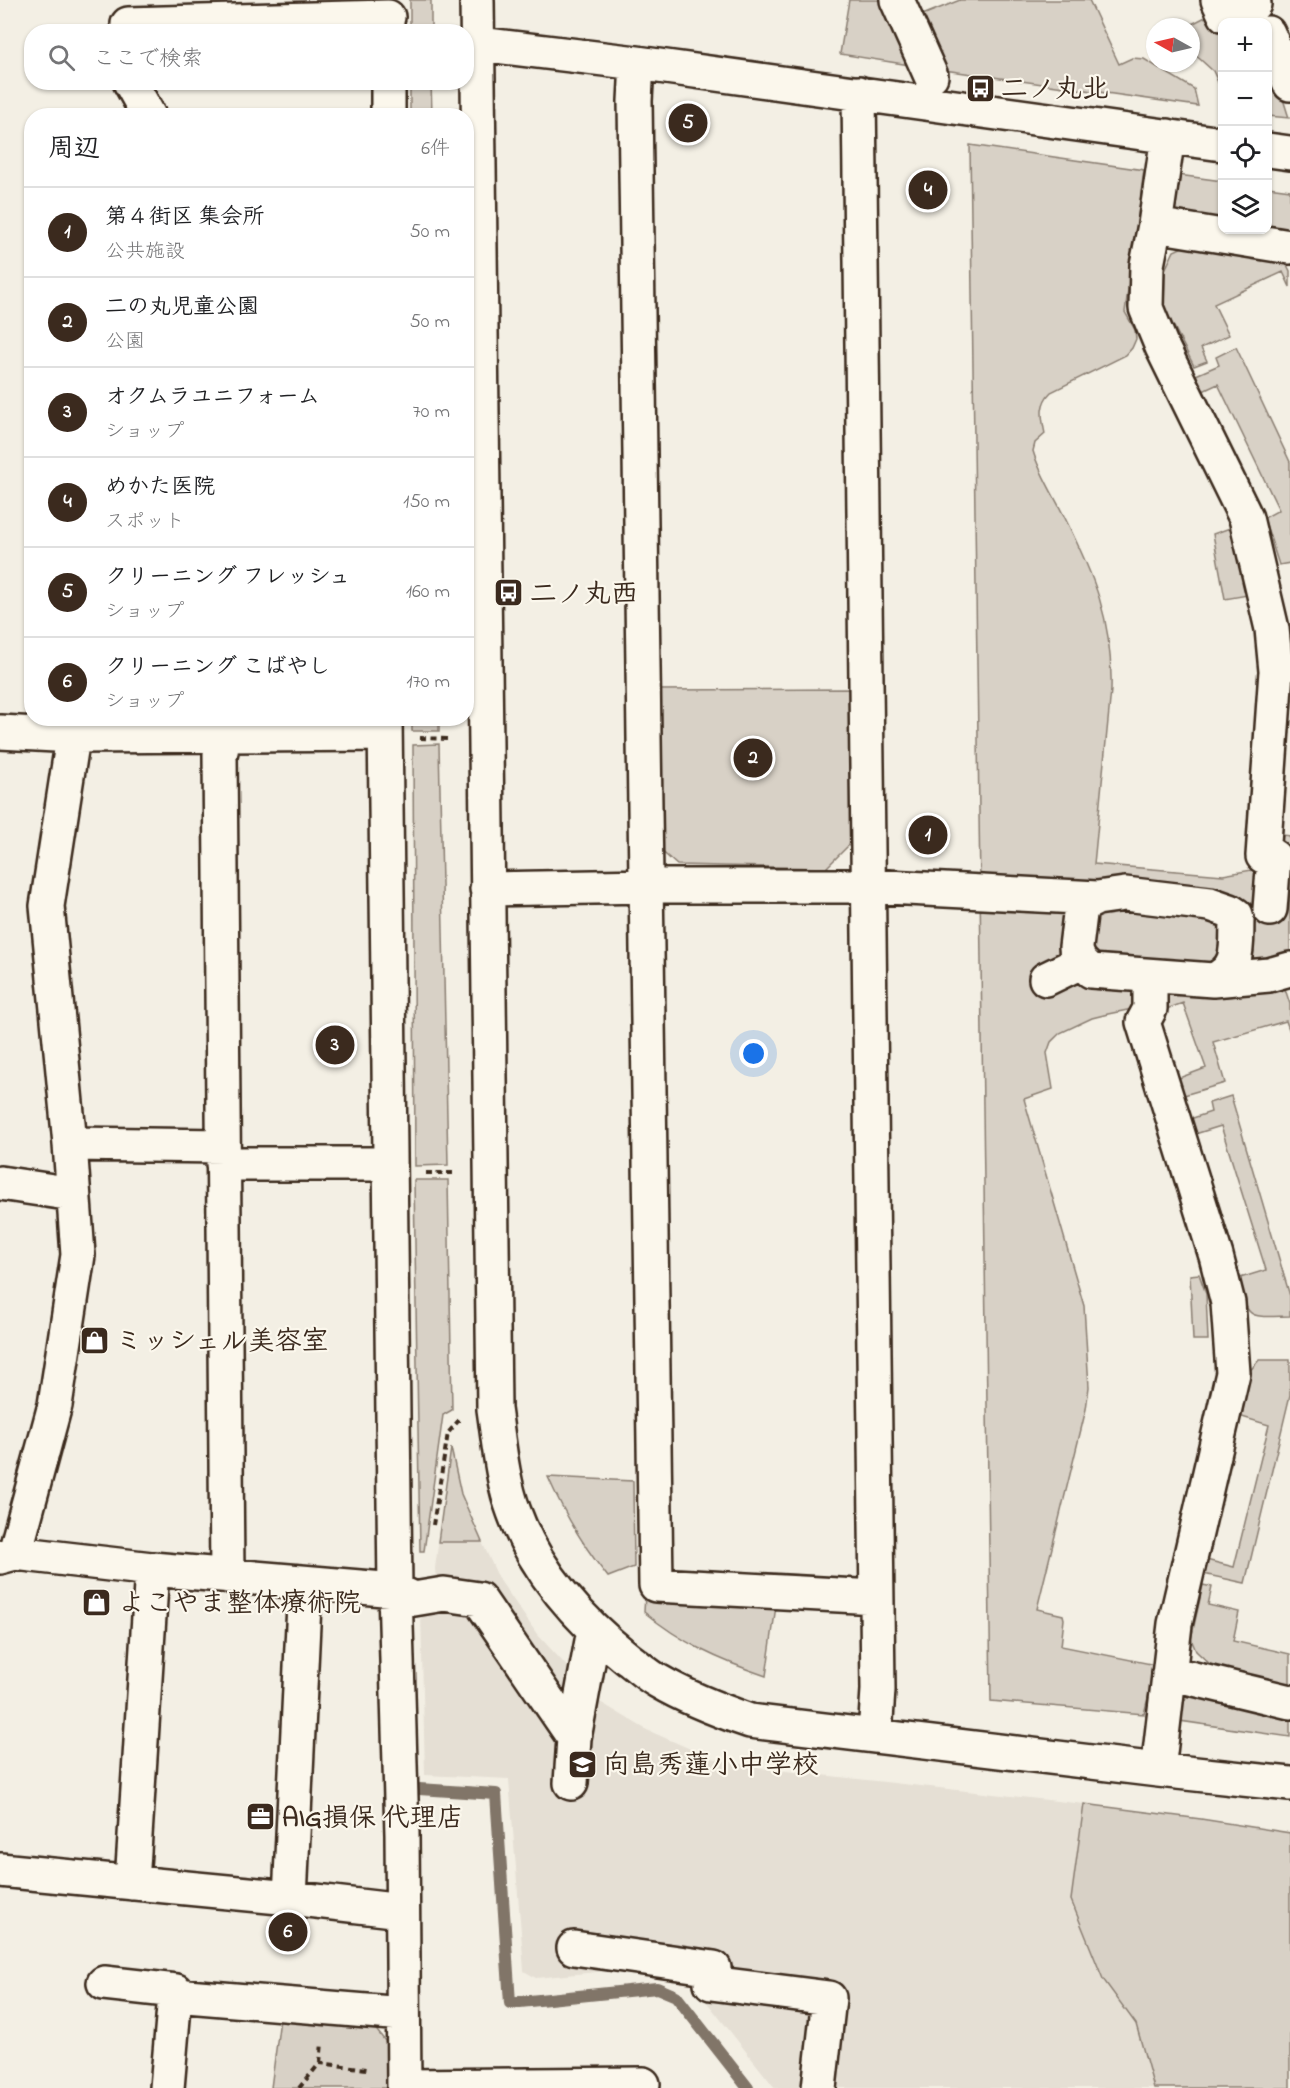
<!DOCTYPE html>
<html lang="ja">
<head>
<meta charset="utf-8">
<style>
  :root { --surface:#fff; --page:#f2f2f2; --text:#202124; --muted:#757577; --line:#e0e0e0; --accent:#3b2a1e }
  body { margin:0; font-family:"Indie Flower","Klee One",sans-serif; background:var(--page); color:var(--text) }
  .controls { position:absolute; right:18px; top:18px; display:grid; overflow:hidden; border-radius:12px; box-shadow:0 2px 4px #0004 }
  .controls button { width:54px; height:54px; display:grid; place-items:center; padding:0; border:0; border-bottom:2px solid var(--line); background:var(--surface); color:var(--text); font:30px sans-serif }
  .compass { position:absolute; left:1146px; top:18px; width:54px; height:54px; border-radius:50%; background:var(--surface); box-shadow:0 2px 4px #0004; rotate:278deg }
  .you { position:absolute; left:754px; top:1054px; width:21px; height:21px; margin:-15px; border:4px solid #fff; border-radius:50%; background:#1a73e8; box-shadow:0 0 0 9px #1a73e833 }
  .badge { display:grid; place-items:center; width:39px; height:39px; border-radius:50%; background:var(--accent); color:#fff; font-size:20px; font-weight:700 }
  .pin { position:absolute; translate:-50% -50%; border:3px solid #fff; box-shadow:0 2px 6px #0006 }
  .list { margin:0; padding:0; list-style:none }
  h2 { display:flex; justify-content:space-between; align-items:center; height:78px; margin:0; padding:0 24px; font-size:26px }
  h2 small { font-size:20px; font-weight:400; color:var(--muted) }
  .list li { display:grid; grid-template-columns:39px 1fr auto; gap:18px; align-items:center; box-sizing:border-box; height:90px; padding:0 24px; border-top:2px solid var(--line) }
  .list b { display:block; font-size:22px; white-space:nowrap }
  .list p { margin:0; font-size:20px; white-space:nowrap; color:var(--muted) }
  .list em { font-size:20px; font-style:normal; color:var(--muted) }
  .icon { flex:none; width:33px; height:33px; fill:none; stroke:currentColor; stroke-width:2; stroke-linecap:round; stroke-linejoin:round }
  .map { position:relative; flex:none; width:1290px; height:2088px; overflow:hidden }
  .search { position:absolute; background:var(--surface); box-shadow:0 2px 4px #0004; left:24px; top:24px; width:450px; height:66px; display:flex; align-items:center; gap:15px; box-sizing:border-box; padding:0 21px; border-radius:24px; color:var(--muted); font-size:22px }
  .panel { position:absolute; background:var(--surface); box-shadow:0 2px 4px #0004; left:24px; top:108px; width:450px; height:618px; border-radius:24px }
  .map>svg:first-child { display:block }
</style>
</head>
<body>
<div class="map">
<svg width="1290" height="2088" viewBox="0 0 1290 2088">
  <rect width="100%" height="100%" fill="#f3efe4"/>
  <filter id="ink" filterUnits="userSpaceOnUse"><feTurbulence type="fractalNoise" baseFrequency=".0167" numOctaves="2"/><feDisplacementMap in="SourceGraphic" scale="12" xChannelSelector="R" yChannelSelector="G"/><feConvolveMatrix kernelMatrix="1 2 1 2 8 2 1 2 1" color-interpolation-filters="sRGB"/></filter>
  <g filter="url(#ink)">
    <path fill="#e5dfd4" d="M451 1448 461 1494 482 1542 499 1579 537 1634 600 1702 647 1730 711 1758 767 1769 1084 1804 1201 1819 1290 1833V2088H775L687 1977 657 1966 536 1978 524 1971 509 1779 425 1775 421 1612 438 1610 435 1568Z"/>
    <path fill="#d8d1c6" stroke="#8a7e72" stroke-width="1.5" d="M410 0H431V31H410Z
      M849 0H886L916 66 840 54Z
      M960 0H1089L1119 64 1132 58 1144 59 1194 89 1198 106 937 69 915 18Z
      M1215 12 1222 28V91L1213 71 1191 51V27H1186Z
      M1268 55 1271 61 1289 118 1268 116Z
      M410 83H431L432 115H410Z
      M970 145 1144 170 1125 312 1135 330 1136 339 1132 348 1126 355 1051 392C1038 405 1042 418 1045 434L1035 443 1033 451C1039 472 1053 494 1063 514 1094 576 1113 619 1111 690L1094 864 1223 875 1263 868 1277 898 1283 835 1290 836V984L1285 989 1290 1004V1032L1286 1021 1213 1042 1225 1083 1184 1095 1179 1078 1206 1068 1183 1003 1161 1011 1142 1007 1108 1014 1092 1018 1060 1033 1051 1042 1047 1053 1053 1089 1024 1099 1084 1306 1089 1387 1086 1409 1037 1609 1063 1615 1064 1619 1061 1646 1156 1665 1144 1714 991 1701Z
      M1178 175 1222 181V221L1172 210Z
      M1268 187 1290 190V236L1268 230Z
      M1187 245 1286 263 1290 271V287L1283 272 1214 304 1229 335 1201 348 1207 361 1194 366 1164 307 1165 270 1174 251Z
      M1236 347 1290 462V563L1279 565 1264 518 1279 510 1218 384 1203 391 1196 375 1219 365 1216 357Z
      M1230 528 1248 595 1225 599 1213 534Z
      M850 689 851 843 826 868 677 865 656 846 654 690Z
      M412 719H439V731H412Z
      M439 744 448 1165 415 1166 413 745Z
      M1231 1096 1290 1296V1316C1249 1317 1246 1321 1240 1278L1266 1270 1221 1126 1195 1134 1190 1119 1211 1112 1209 1103Z
      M414 1180H448L452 1410 443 1415 424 1551H420Z
      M1199 1274 1206 1294 1208 1340H1193L1190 1275Z
      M1259 1360H1290V1395L1245 1583 1203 1574 1206 1560 1234 1567 1269 1425 1242 1417 1248 1373Z
      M451 1448 461 1494 482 1542H438Z
      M548 1477 633 1481 634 1567 608 1577C583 1546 564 1513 548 1477Z
      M1203 1585 1212 1587 1208 1605 1239 1612 1233 1641 1290 1654V1687L1211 1665 1196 1651 1191 1639Z
      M645 1595 776 1606 766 1676C719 1660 683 1644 644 1612Z
      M1195 1693 1290 1720V1737L1180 1721 1184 1700Z
      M1084 1804 1201 1819 1290 1833V2088H1154L1136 2024 1103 1979 1071 1900Z
      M280 2019 374 2027 389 2046V2088H271Z"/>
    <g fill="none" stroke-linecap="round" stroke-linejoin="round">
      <path stroke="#817468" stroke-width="12" d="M419 1789 496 1794 510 2003 657 1988 676 1996 748 2088"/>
      <defs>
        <path id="minor" d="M477 0 494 1409C499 1443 502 1480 514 1512 536 1572 579 1620 628 1659 638 1666 647 1675 658 1681 687 1698 718 1710 750 1721L1158 1770 1290 1784
          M897 0 931 76
          M1218 0 1225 15 1254 4
          M128 24 388 17
          M1268 33 1290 84
          M479 44 637 63 1222 144
          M637 63 635 101 656 1585 876 1597
          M130 82 149 116
          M859 93 878 1690 875 1735
          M388 116V82
          M1168 136 1155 225 1147 265 1146 308 1162 347 1246 518 1272 629 1276 671 1263 856 1274 857 1270 909
          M1268 150 1290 153
          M1155 225 1290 247
          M385 718 395 1590 402 1834 404 2088
          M0 732 74 736 385 734
          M487 889 647 886H869L1097 898 1125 894 1210 904 1230 911 1236 915 1237 920C1236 945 1241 969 1213 980L1091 971C1083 964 1076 958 1076 947L1081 906 1097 898
          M1150 976V1009L1143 1022 1216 1256 1228 1303 1233 1373 1175 1624 1158 1770
          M1046 979 1081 962
          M1213 980 1269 975 1290 969
          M70 1144 223 1146
          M223 1164H390
          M0 1183 73 1194
          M15 1553 55 1405 78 1255 70 1144 47 906 76 718
          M0 1557 15 1553 152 1569 395 1590 414 1599 444 1594 479 1599 574 1738 571 1783
          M227 1576 220 755 229 718
          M1169 1673 1290 1702
          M574 1738 594 1630
          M0 1870 290 1898 402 1911
          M132 1883 152 1569
          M290 1898 305 1583
          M574 1948 714 1968 711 1983 829 1998 819 2088
          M104 1983 176 1991 175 1995
          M404 2086 643 2084
          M167 2088 175 1995 403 2014"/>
      </defs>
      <use href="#minor" stroke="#3b2a1e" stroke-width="38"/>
      <path stroke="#3b2a1e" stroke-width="4" stroke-dasharray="6 4.5" stroke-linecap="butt" d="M420 738 448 739
        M426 1173H454
        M433 1525 448 1433 459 1420
        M320 2063 322 2043
        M299 2088 320 2063 367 2069"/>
      <use href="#minor" stroke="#fbf7ec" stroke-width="33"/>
    </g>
  </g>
  <defs>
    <symbol id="bus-square" viewBox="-11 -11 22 22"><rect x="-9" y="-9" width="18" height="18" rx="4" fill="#3b2a1e" stroke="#fbf7ec"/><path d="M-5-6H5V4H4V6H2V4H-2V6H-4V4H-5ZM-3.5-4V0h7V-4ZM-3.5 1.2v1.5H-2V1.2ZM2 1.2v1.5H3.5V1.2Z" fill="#fff"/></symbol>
    <symbol id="shop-square" viewBox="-11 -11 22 22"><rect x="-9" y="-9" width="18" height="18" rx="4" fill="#3b2a1e" stroke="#fbf7ec"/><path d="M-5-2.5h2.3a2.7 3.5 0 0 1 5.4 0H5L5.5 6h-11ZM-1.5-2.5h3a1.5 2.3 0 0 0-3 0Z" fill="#fff"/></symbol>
    <symbol id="school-square" viewBox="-11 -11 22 22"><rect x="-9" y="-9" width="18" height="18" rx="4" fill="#3b2a1e" stroke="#fbf7ec"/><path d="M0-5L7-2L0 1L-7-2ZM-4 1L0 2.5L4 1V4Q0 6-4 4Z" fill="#fff"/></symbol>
    <symbol id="office-square" viewBox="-11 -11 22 22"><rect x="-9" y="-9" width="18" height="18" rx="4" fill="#3b2a1e" stroke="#fbf7ec"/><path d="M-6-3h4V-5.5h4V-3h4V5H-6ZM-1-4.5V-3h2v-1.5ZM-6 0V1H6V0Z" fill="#fff"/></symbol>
  </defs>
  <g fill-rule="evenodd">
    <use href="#bus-square" x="964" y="72" width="33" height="33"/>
    <use href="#bus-square" x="492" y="576" width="33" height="33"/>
    <use href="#shop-square" x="78" y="1324" width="33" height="33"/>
    <use href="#shop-square" x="80" y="1586" width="33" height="33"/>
    <use href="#school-square" x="566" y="1748" width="33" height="33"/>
    <use href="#office-square" x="244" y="1800" width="33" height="33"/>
  </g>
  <g text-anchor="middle" stroke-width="4.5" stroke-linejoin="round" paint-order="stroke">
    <g font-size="27" font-weight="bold" fill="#3b2a1e" stroke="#fbf7ec" text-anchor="start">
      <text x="1001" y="97">二ノ丸北</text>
      <text x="530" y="602">二ノ丸西</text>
      <text x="115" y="1349">ミッシェル美容室</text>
      <text x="118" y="1611">よこやま整体療術院</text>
      <text x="603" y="1773">向島秀蓮小中学校</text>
      <text x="282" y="1826">AIG損保 代理店</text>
    </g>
  </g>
</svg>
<div class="controls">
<button>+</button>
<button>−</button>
<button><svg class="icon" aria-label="locate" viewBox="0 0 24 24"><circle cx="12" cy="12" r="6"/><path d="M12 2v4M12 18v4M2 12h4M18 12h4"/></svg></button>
<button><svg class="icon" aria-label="layers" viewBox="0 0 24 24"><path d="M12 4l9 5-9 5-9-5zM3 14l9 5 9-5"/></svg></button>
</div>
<svg class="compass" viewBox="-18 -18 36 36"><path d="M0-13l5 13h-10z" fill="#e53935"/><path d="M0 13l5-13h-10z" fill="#757577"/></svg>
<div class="you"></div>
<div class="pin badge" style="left:928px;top:835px">1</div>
<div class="pin badge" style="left:753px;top:758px">2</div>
<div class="pin badge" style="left:335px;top:1045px">3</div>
<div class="pin badge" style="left:928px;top:190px">4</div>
<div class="pin badge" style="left:688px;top:123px">5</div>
<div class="pin badge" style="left:288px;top:1932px">6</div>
<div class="search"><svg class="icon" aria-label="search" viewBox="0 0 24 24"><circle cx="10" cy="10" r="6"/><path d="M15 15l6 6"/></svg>ここで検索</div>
<section class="panel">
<h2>周辺<small>6件</small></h2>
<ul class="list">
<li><span class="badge">1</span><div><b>第４街区 集会所</b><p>公共施設</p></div><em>50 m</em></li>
<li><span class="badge">2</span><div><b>二の丸児童公園</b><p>公園</p></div><em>50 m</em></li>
<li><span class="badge">3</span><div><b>オクムラユニフォーム</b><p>ショップ</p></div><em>70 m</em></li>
<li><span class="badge">4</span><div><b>めかた医院</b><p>スポット</p></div><em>150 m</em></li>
<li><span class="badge">5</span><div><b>クリーニング フレッシュ</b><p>ショップ</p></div><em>160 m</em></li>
<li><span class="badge">6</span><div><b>クリーニング こばやし</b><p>ショップ</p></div><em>170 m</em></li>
</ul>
</section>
</div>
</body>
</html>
